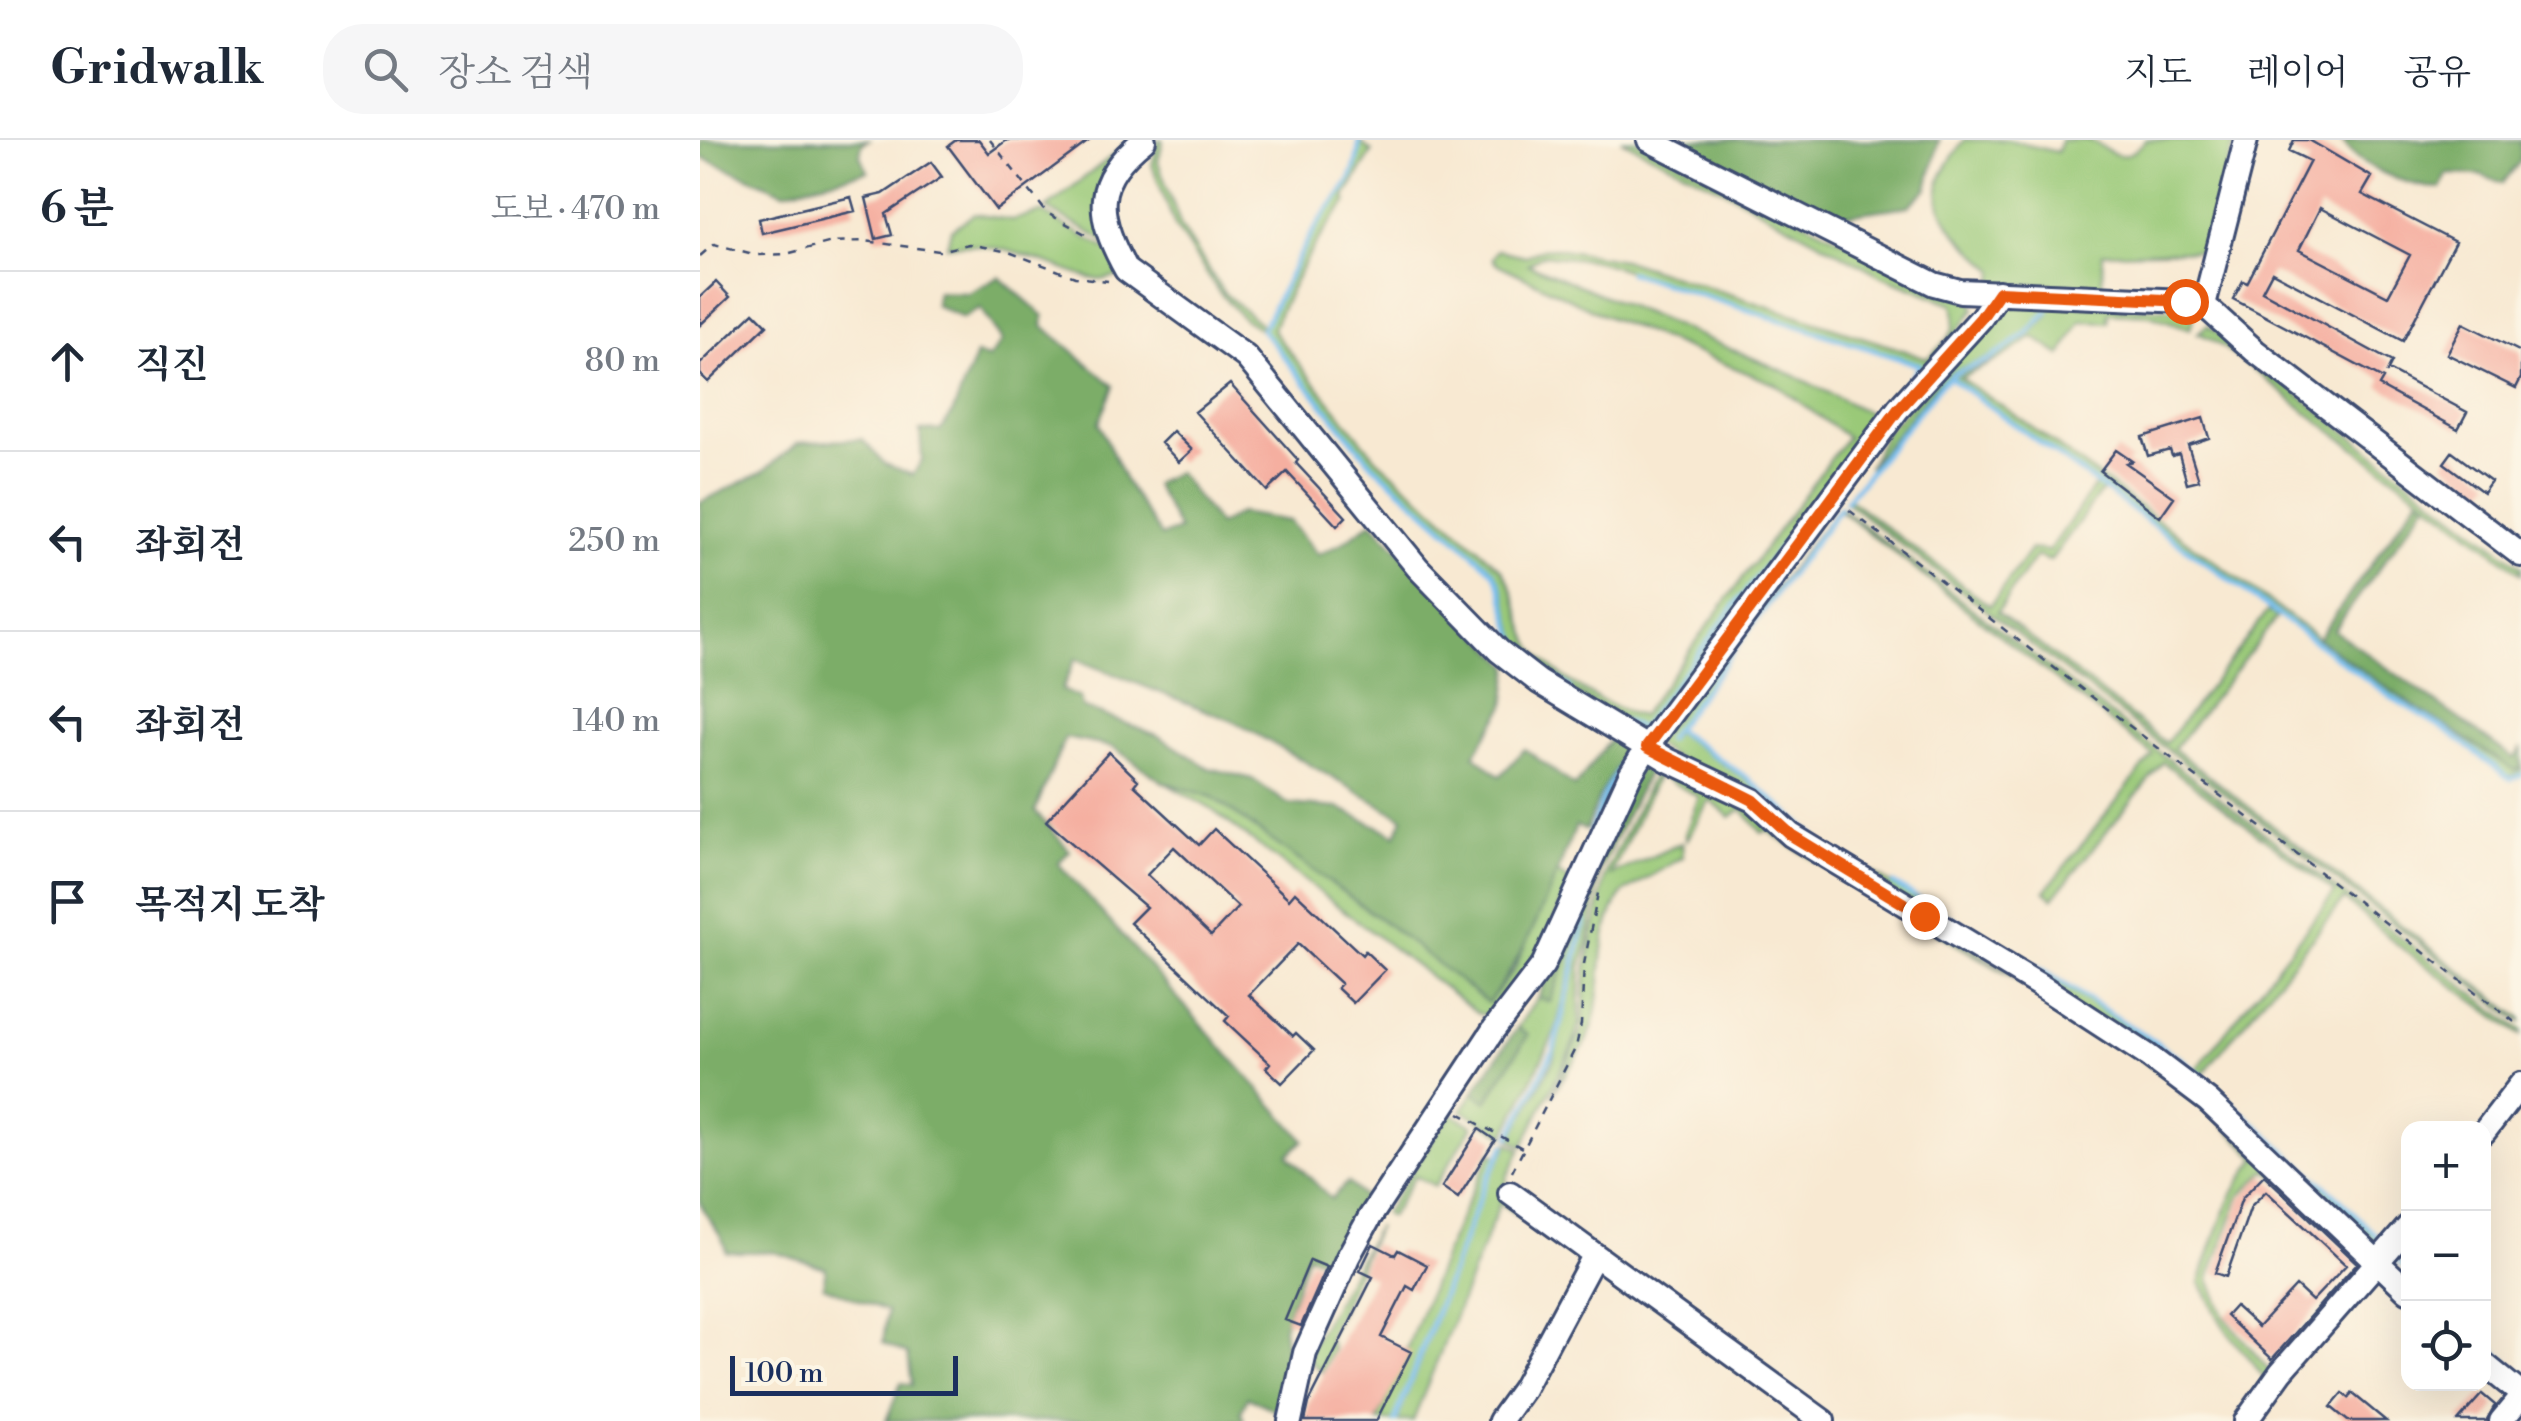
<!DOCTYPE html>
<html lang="ko">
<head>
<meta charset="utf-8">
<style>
  :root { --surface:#fff; --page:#f6f6f7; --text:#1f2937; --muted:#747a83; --line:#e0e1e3 }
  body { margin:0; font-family:"Libre Bodoni","Noto Serif KR",serif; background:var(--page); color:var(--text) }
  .controls { position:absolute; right:30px; bottom:30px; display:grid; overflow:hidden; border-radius:20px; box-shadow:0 10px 40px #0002 }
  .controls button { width:90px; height:90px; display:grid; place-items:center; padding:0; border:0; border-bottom:2px solid var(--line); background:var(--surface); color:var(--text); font:50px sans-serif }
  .scale { position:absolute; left:30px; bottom:25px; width:228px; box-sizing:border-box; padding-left:10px; border:5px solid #1b2f5e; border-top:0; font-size:28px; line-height:35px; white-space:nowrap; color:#1b2f5e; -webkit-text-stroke:8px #fcf5e5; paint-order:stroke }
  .stop { position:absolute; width:30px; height:30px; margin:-22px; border:8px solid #ea580c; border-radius:50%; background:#fff }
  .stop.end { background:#ea580c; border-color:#fff; box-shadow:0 2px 10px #0008 }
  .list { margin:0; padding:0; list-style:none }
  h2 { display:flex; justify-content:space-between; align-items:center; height:130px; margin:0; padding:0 40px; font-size:42px }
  h2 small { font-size:32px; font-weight:400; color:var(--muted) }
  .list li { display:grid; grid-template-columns:65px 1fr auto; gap:30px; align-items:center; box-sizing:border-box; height:180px; padding:0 40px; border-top:2px solid var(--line) }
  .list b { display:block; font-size:38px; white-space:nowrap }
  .list em { font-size:32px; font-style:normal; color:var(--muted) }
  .icon { flex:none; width:55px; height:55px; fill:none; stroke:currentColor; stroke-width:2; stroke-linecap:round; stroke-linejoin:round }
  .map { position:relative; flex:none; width:1821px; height:1281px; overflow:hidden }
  header { display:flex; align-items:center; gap:60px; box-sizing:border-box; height:140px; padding:0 50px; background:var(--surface); border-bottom:2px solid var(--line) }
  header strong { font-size:48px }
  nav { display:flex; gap:55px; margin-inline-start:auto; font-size:35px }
  .search { width:700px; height:90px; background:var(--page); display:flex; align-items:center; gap:25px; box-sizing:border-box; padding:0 35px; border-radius:40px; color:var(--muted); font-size:38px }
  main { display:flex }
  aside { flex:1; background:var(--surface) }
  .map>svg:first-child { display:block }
</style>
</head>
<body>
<header>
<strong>Gridwalk</strong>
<div class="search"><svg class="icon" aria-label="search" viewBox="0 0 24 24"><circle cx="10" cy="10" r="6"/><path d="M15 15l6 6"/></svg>장소 검색</div>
<nav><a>지도</a><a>레이어</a><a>공유</a></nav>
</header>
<main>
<aside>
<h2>6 분<small>도보 · 470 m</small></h2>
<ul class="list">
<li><svg class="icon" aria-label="ahead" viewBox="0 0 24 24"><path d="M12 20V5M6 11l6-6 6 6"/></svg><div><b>직진</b></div><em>80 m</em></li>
<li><svg class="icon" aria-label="left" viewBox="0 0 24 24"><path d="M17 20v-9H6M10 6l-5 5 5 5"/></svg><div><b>좌회전</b></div><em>250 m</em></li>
<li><svg class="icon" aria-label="left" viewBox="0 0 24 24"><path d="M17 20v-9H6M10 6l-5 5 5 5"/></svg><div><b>좌회전</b></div><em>140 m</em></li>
<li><svg class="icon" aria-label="arrive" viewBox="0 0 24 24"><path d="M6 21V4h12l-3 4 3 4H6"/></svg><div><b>목적지 도착</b></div></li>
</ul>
</aside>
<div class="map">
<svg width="1821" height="1281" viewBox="0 0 1821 1281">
  <rect width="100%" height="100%" fill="#fcf5e5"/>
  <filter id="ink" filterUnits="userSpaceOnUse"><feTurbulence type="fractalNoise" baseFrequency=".01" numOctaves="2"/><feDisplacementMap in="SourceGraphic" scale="20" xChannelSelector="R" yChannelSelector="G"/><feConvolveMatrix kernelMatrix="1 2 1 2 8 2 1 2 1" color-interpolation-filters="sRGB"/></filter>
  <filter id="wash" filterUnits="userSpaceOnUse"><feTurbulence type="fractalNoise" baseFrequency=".0048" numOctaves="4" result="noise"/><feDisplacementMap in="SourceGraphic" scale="40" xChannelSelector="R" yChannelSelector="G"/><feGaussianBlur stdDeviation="2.25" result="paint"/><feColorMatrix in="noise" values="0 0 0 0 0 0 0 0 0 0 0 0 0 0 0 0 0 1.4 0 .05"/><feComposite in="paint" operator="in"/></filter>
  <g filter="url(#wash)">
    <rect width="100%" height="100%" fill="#f8e9d2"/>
    <path fill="#9ac978" stroke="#5a7c6b" stroke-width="2.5" d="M458 0H463L458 22 481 86 523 152 563 186 561 190 544 179 518 151 475 86 452 25Z
      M921 0H936L1273 163 1274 170 944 598 813 514 820 508C849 539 901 578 942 589L1221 224 897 121 843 115 828 124 1093 235 1178 278 941 587C909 575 836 533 820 503 808 480 809 453 794 430L673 324 563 190C580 157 597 123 615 91 634 56 659 46 660 2L672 12 645 57 647 62C615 100 592 142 573 188L575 194 677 319 802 429C817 452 819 479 831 503 845 531 911 571 941 576L1147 297 1075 244 903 175 795 123 792 118 797 110 826 116 842 109 856 108 928 121 1227 218C1248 201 1259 192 1253 164L1182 136 1020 48Z
      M1264 0H1308L1357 12 1361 0C1369 0 1379 0 1387 0 1409 4 1416 32 1446 0H1535L1504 111 1403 113 1402 146 1294 144 1295 130C1271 108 1230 79 1240 41 1244 27 1256 12 1264 0Z
      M427 4 413 23 410 104 346 68Z
      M341 72 414 113 420 136 401 140 389 138C342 123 296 99 247 106L251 90 274 74 312 80Z
      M1311 162 1482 170 1494 177 1490 189 1450 175 1409 173 1408 182 1381 181 1361 216 1334 197 1292 223 1260 238 1311 272 1647 519 1816 631 1821 627V634L1809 636 1749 590 1694 557 1251 237 1290 222 1301 210 1327 197 1347 176 1349 169 1324 195 1291 217 1252 232 1237 244 1168 328 1186 292 1297 170Z
      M1507 185 1821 426V434C1751 376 1676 325 1604 270 1582 252 1520 200 1498 193Z
      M1397 343 1404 348 1350 421 1336 416 1297 472 1466 603 1568 471 1577 477 1474 609 1821 878V882L1146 362 1149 359 1290 466 1331 409 1349 411Z
      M1139 367 966 602 976 592 1044 638 1124 705 1343 833 1477 918 1650 1070 1683 1105 1708 1074V1078L1679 1111 1481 937 953 604Z
      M1141 368 1821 890V895L1703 809 1644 759 1502 935 1496 930 1635 752 1463 622 1353 758 1345 751 1453 615 1139 370Z
      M960 621 1021 648 1153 744 1066 690 1062 693 1042 669 1030 677 1009 660 987 700 985 694 999 657 958 635 911 735 982 703 983 717 923 753C897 789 904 833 896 874 891 902 866 931 852 956L882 889 887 823 906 733Z
      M463 642 512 657 683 781 788 863 814 830 857 733 871 742 842 808 799 869 790 875 779 874 511 669Z
      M900 730 888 804 881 826 879 884 873 904 823 1006 811 999 853 920 886 783H883L856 890 805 995 762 970 773 953 787 960 828 895 817 888 838 857 850 861Z
      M1238 789 1455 924 1504 963 1580 1035 1577 1039 1567 1030 1540 1056 1509 1139 1524 1176 1573 1235 1568 1245C1554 1220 1533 1204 1519 1179 1512 1167 1509 1155 1500 1143 1514 1100 1527 1051 1557 1019 1469 922 1347 858 1235 792Z
      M750 973 773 986 735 1046 715 1036 690 1077 684 1074Z
      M809 1003 821 1009 807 1037 806 1048 887 1122 800 1063 713 1281H697L786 1043Z
      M791 1013 798 1016 784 1042 694 1281H677C716 1192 746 1099 791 1013Z
      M677 1086 628 1198 633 1209 622 1232 610 1221 611 1206Z"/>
    <path fill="#7bad68" stroke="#4b6e63" stroke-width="2.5" fill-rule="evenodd" d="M0 0H168L162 4 160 16 168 31 84 52 0 17Z
      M975 0H1239L1227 49 1209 66 1132 77Z
      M1642 0H1821V20L1803 43 1779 35 1747 34 1741 49C1708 46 1660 29 1642 0Z
      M299 137 344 176 343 186 414 246 399 283 425 341 461 396 479 390 454 344 477 332 519 385 540 373 589 381 618 415 642 403 672 382 810 526 805 566 774 615 800 636 825 609 875 647 914 594 941 609 891 693 899 671 927 621V614L922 618 900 655 886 690 876 686C851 748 829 810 788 863L683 781 512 657 463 642 413 607 365 598 335 671 370 711 358 723 604 1000 588 1015 631 1059 648 1042 669 1062 634 1123 607 1115 583 1187 590 1241 581 1273 548 1257 541 1272 544 1281H186L201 1243 212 1245 208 1214 183 1203 187 1171 123 1146 126 1128 73 1112H26C23 1090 4 1080 0 1059V362L61 333 98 303 162 299 185 324 213 335 222 320 220 291 241 290 252 274 276 215 289 218 302 201 280 168 263 178 235 165 237 152 268 153ZM375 519 535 582 703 678 696 695 639 668 588 664 552 639 509 628 457 595 382 567 380 558 362 550Z
      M1719 357 1728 362 1634 490 1814 618 1821 609V627L1816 631 1709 563 1618 499Z
      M946 614 954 619 900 730 850 862 838 857 892 727Z
      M817 888 828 895 787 961 773 953Z"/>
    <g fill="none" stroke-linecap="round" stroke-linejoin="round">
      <path stroke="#78bff0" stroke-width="5" d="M659 0C658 45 635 55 614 90 595 122 578 157 562 190L672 324 793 431C808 454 806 483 820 506 831 525 852 535 869 548
        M929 132 1220 225 1202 249
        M1249 237 1693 558 1748 591 1808 637 1812 639 1821 635
        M1146 361 1242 243 1253 234 1290 219 1327 194 1348 171
        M925 582 941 588 1137 333
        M976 590 1046 637 1115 697
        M967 600 1140 368
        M890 694 905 653 927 614
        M1193 744 1359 841 1481 919 1641 1060 1684 1104
        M810 997 854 909 885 781
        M1696 1120 1708 1132
        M1784 1201 1821 1235
        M695 1281 785 1043 805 1005"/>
    </g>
    <g id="blocks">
      <path fill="#f5afa0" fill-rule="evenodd" d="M256 0H279L289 13 307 0H390L296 70 248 6Z
        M1594 0H1609L1672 37 1662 54 1755 102 1703 201 1572 132 1562 151 1692 222 1686 234 1688 230 1767 272 1758 289 1679 246 1683 239 1533 159 1543 141 1547 143 1610 21 1589 11ZM1620 68 1710 115 1688 156 1599 110Z
        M231 22 242 37 186 74 192 95 176 99 166 58 183 54Z
        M151 57 155 71 62 93 59 79Z
        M16 142 30 157 0 185V157Z
        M54 172 67 185 8 242 0 234V224Z
        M1763 183 1821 212V238L1816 248 1747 214Z
        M530 244 598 320 596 323 646 377 637 386 587 332 567 351 495 272Z
        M1503 278 1509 298 1488 305 1499 340 1487 343 1479 314 1472 316 1470 310 1448 316 1442 297Z
        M473 291 492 310 479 322 461 303Z
        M1416 310 1432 321 1426 323 1474 357 1460 377 1400 331Z
        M1752 312 1791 341 1783 352 1744 323Z
        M409 612 438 640 434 645 499 705 514 689 589 759 595 752 662 815 665 811 685 830 653 863 637 848 641 844 598 804 549 855 593 896 596 893 614 910 582 943 566 928 570 923 525 881 529 876 430 783 446 767 346 681ZM474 707 538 767 511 796 447 735Z
        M779 989 795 1000 758 1058 742 1047Z
        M1564 1035 1657 1123 1572 1219 1526 1176 1535 1166 1558 1187 1596 1146 1612 1161 1646 1125 1566 1051 1551 1066 1526 1137 1515 1133 1542 1058Z
        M673 1104 695 1115 698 1110 727 1125 714 1150 707 1146 681 1197 711 1212 676 1281H605L609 1263 673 1137 660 1131Z
        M610 1120 627 1127 601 1186 585 1180Z
        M1643 1253 1649 1258 1652 1253 1686 1281H1648L1631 1267Z
        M1782 1254 1795 1265 1786 1281H1758Z"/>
    </g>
  </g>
  <g filter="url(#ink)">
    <use href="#blocks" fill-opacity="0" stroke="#3c4b6f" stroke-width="2.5"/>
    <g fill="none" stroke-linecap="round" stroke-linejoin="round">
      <defs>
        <path id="minor" d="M444 0C392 41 395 74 426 130L546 217 718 428 799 511 839 542 968 620 1053 660 1091 695 1344 848 1447 915 1508 961 1708 1151
          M949 0 1234 144 1260 151 1485 161 1504 165 1555 211 1821 415
          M1504 165 1546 0
          M1784 992 1821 944
          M810 1053 1123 1281
          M1784 1224 1821 1254
          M590 1281 605 1213 648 1117 670 1077 794 889 843 825 930 635 947 607 1198 269 1281 178 1299 152
          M800 1281 823 1249 894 1116
          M1546 1281 1581 1232 1708 1087
          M1801 1281 1821 1257"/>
      </defs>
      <use href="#minor" stroke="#3c4b6f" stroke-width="28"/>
      <path stroke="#3c4b6f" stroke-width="2.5" stroke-dasharray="8 8" stroke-linecap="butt" d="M290 0 347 73 387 95
        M0 116 14 104 57 115 86 114 132 102 165 101 239 111 269 104 309 112 375 137 408 141
        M1149 370 1821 887
        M759 973 822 1008
        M812 1032 876 907 881 884 884 824 898 753"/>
      <use href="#minor" stroke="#fff" stroke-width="22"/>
    </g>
  </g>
  <g fill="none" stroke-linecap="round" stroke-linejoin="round" filter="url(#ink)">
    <path stroke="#ea580c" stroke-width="12" d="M1224 776 1091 695 1053 660 947 607 1198 270 1281 178 1299 152 1485 161"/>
  </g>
</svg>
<div class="controls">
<button>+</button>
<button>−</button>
<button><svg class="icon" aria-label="locate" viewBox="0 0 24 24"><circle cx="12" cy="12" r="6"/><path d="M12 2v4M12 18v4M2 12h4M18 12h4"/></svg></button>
</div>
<div class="scale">100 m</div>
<div class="stop" style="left:1485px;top:161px"></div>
<div class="stop end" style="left:1224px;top:776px"></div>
</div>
</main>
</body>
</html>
